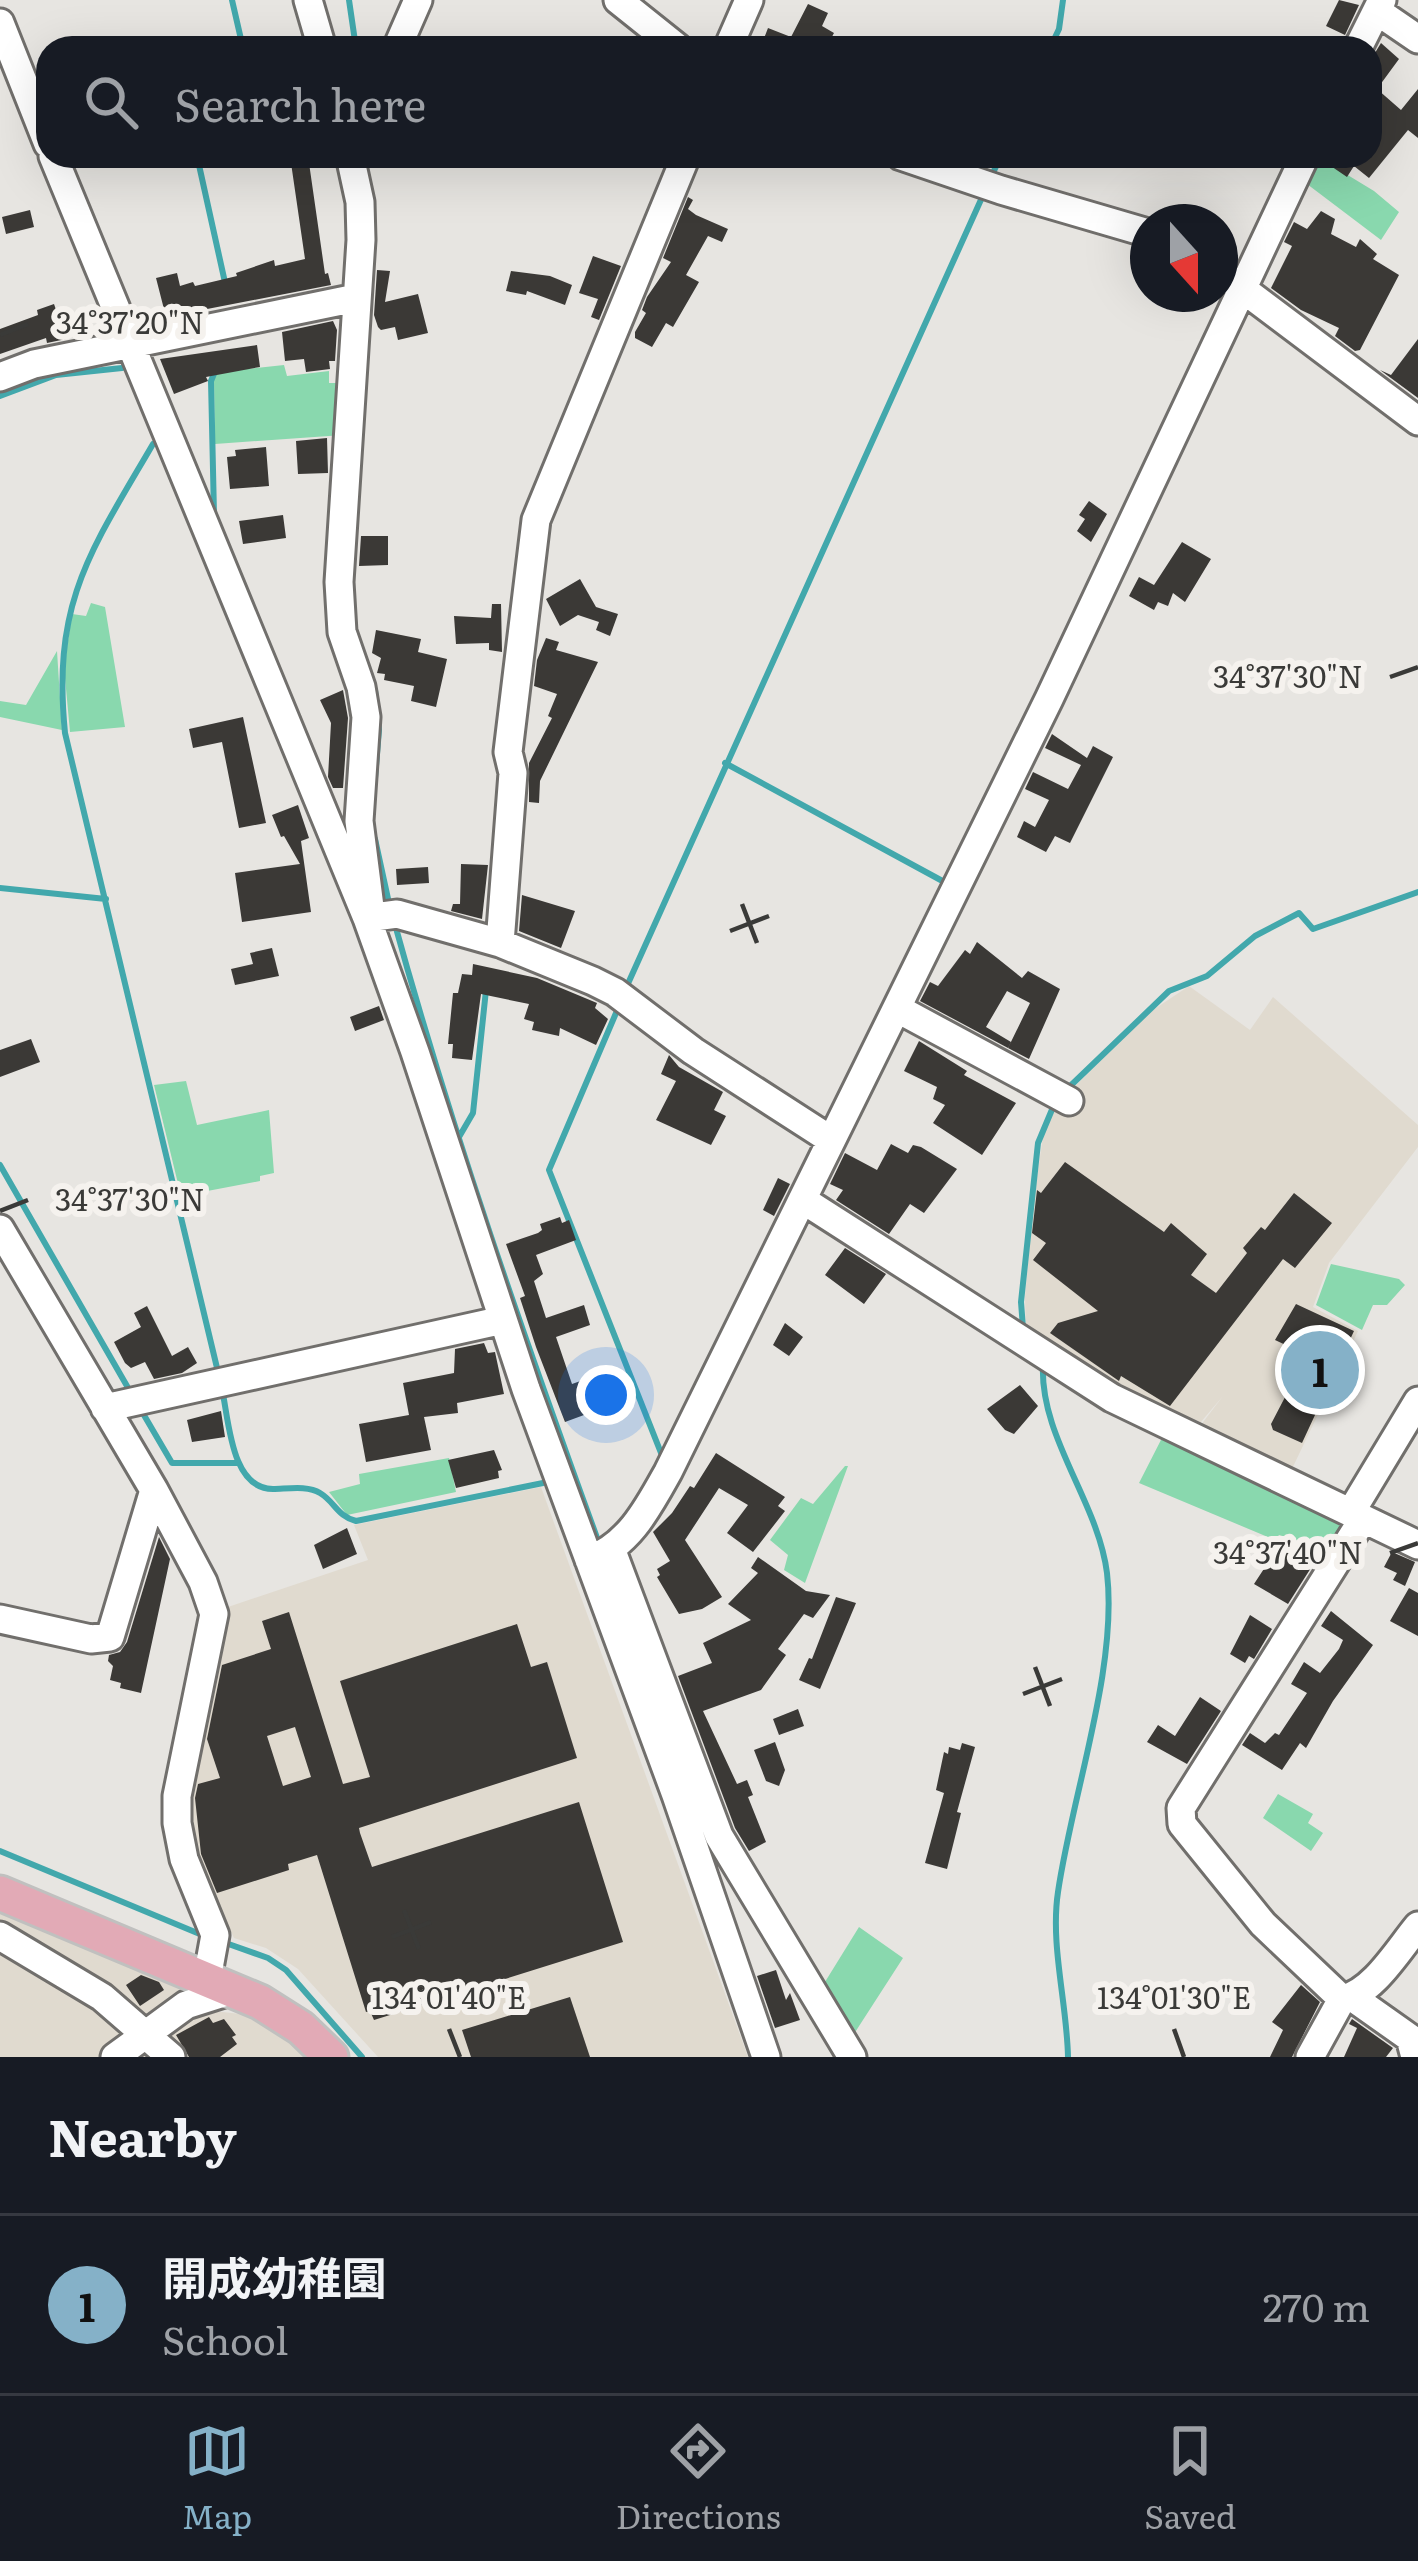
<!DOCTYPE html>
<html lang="en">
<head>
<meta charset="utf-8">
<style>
  :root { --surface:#171b24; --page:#242831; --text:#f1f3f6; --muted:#9ea1a6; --line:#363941; --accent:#85b1c8 }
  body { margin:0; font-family:Literata,"Noto Sans JP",serif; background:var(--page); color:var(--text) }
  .compass { position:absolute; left:1130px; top:204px; width:108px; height:108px; border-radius:50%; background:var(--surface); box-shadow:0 12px 48px #0002; rotate:159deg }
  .you { position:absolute; left:606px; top:1395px; width:42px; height:42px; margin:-30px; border:9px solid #fff; border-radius:50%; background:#1a73e8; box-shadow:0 0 0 18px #1a73e833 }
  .badge { display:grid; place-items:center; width:78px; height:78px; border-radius:50%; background:var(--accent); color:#111; font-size:39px; font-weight:700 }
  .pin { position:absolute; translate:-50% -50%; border:6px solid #fff; box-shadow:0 3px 12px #0006 }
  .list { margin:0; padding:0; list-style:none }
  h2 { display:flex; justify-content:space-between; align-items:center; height:156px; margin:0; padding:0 48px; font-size:51px }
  h2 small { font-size:39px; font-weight:400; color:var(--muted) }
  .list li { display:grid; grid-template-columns:78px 1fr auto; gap:36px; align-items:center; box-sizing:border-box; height:180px; padding:0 48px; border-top:3px solid var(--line) }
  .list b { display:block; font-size:45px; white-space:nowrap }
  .list p { margin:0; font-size:39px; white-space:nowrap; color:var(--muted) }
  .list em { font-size:39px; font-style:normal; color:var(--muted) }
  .icon { flex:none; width:66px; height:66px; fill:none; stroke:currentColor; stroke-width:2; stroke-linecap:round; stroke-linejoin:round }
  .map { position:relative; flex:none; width:1418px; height:2057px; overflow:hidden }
  .search { position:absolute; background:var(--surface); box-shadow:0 12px 48px #0002; left:36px; right:36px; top:36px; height:132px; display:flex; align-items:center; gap:30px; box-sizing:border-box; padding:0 42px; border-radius:36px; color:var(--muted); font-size:45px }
  .sheet { height:336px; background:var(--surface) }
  nav { display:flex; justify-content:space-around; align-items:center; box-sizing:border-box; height:168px; border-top:3px solid var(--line); background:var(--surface); font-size:33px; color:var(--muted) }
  nav a { display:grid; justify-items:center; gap:6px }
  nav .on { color:var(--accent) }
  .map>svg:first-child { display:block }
</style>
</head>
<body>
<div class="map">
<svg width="1418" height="2057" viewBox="0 0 1418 2057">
  <rect width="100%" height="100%" fill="#e7e5e1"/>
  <path fill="#e0dacf" d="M1189 986 1250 1030 1273 997 1418 1125V1147L1329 1263 1313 1307 1358 1331 1289 1475 1197 1430 1223 1396 1195 1429 1148 1410 1026 1328 1025 1297 1034 1197 1044 1130 1055 1106 1150 1012Z
    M541 1487 748 2057H378L298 1969 266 1948 234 1938 203 1873 189 1815V1794L228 1607 368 1560 354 1525Z
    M0 1904 192 1980 205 2010 266 2017 321 2057H0Z"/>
  <path fill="#89d8ae" d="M1318 157 1374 191 1399 212 1381 240 1307 184Z
    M284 365 287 376 329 371V383H347L343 435 215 444 214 380 217 372Z
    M91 603 105 607 125 727 70 732 64 667 72 614 86 616Z
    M57 651 62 730 0 717V701L26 705Z
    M186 1081 197 1125 269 1110 274 1173 260 1176V1181L181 1196 154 1085Z
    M1331 1264 1399 1279 1405 1285 1387 1305H1373L1362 1330 1316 1305Z
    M1163 1436 1351 1520 1333 1551 1279 1535 1275 1540 1139 1483Z
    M449 1458 456 1492 347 1515 329 1492 360 1484 359 1474Z
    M845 1466H848L805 1583 784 1570 788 1555 770 1540 801 1498 813 1504Z
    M1278 1794 1313 1814 1308 1823 1323 1833 1311 1851 1263 1818Z
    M859 1927 903 1958 852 2037 820 1990Z"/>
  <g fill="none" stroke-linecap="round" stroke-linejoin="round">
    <path stroke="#42a8ac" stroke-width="6" d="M232 0 243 48
      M349 0 356 48
      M1050 48 1059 29 1063 0
      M197 156 226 287
      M991 177 1001 156
      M0 396 56 375 122 368
      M153 444C90 552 52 602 65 733L218 1372
      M214 514 211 381 216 369
      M375 690 379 730 375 778
      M725 763 948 884
      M375 839 390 908
      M0 888 106 899
      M394 921C452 1132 525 1340 600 1546
      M626 988 984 193
      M619 1006 549 1170 663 1458
      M1065 1091 1169 991 1207 976 1255 936 1299 913 1313 929 1418 892
      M459 1137 473 1113 486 990
      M0 1165 131 1393
      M1023 1328 1021 1302 1038 1143 1056 1100
      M1043 1363C1039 1437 1098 1501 1107 1573 1118 1668 1072 1795 1058 1892 1050 1945 1067 2003 1068 2057
      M222 1389C229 1421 231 1489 273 1489 286 1489 308 1485 320 1493 335 1502 337 1516 356 1521L543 1483
      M141 1410 172 1463H239
      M0 1851 207 1937
      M220 1941 268 1958 286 1970 362 2057"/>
  </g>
  <path fill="#3b3936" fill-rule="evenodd" d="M1339 0 1359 5 1345 35 1326 26Z
    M808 4 828 13 822 26 834 33 826 48H780L763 41 768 28 791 37Z
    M1381 43 1399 59 1377 89 1401 110 1418 89V138L1408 130 1369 178 1354 166 1347 177 1322 160 1323 156H1370V61Z
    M290 156H308L325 274 328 273 331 285 166 317 156 278 177 273 180 286 193 282 195 286 237 276 236 273 274 260 275 266 305 259Z
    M688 197 693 200 688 209 696 215 728 229 722 242 708 236 686 275 699 282 673 327 666 323 652 347 635 338V332L646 313 642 310 647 297 671 262 663 258Z
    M30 210 34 227 6 234 2 217Z
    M1321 211 1335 219 1331 234 1356 247 1360 239 1377 254 1373 259 1399 275 1360 350 1355 351 1335 336 1339 328 1301 310 1271 288 1292 246 1284 242 1294 222 1307 229Z
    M593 256 621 266 599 320 591 317 598 299 579 293Z
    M377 270 390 271 385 302 418 294 428 333 398 340 395 327 381 330 378 327 374 315Z
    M511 271 550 276 572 285 565 305 527 291 526 295 506 291Z
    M54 304 66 339 47 343 46 338 0 354V329L38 315 37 310Z
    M333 321 337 330 335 361H329L330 369 306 372 304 359 285 361 282 332Z
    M1418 339V398L1380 370 1391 375Z
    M257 345 260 367 206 377 208 381 174 394 160 359Z
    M327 438 328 473 298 474 296 441Z
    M266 447 269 486 230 489 227 457 236 456 235 450Z
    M1089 501 1107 514 1091 542 1077 531 1085 519 1079 515Z
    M283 515 286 538 243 544 239 521Z
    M361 536H388V565L359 566Z
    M1182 542 1211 559 1185 602 1173 593 1168 606 1158 602 1154 610 1129 596 1139 577 1154 585Z
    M580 579 596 607 618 614 610 636 596 630 599 622 578 615 560 626 546 599Z
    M492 604H501L502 652 489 650V643L456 644 454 616 491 618Z
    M376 630 421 639 418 652 447 659 436 707 411 701 414 686 384 680 385 674 377 673 381 658 372 653Z
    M546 638 559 642 556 650 598 662 540 781 539 803 529 802V763L552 718 548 716 557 694 534 686 537 660Z
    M343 690 348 718 343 788H333L328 777 331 723 320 700Z
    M243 717 266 823 239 828 222 742 193 748 189 729Z
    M1052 734 1087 758 1093 746 1113 757 1070 843 1055 836 1046 852 1017 837 1024 821 1035 827 1049 800 1025 789 1033 772 1068 789 1081 765 1045 748Z
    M298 805 309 838 301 841 311 912 242 922 235 873 300 864 284 836 281 837 272 815Z
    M461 864 488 865 482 919 451 911 453 904H460Z
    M428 867 429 883 397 885 396 869Z
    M522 895 575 911 561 948 519 931Z
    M977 942 1022 978 1028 971 1060 989 1029 1059 1008 1048 1030 1003 1007 991 986 1027 1011 1042 1008 1048 920 1001 930 982 938 986 965 950 970 954Z
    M272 948 279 976 235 985 231 969 253 964 250 953Z
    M473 964 537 978 597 1003 595 1008 608 1019 596 1045 560 1028 559 1036 532 1030 534 1022 524 1019 529 1004 481 994 472 1060 452 1058 453 1044H448L453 993H458L462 974 472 975Z
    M379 1006 384 1020 355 1031 350 1017Z
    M31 1039 40 1062 0 1077V1050Z
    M919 1041 967 1071 964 1075 1016 1103 982 1155 933 1123 945 1105 933 1099 937 1087 904 1071Z
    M669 1055 679 1067 723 1092 714 1110 726 1116 711 1145 656 1120 676 1081 661 1074Z
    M891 1144 908 1153 913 1145 921 1147 957 1169 924 1213 910 1204 889 1234 836 1200 843 1190 830 1184 845 1153 877 1170Z
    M1065 1162 1164 1232 1171 1223 1207 1254 1191 1275 1216 1293 1247 1253 1243 1248 1261 1227 1265 1230 1294 1193 1332 1223 1295 1268 1283 1259 1170 1406 1121 1376 1119 1381 1050 1333 1058 1323 1098 1311 1033 1260 1046 1243 1032 1233 1037 1190 1041 1193Z
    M778 1178 790 1184 774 1216 763 1210Z
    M560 1217 562 1223 569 1220 576 1240 536 1255 543 1274 534 1281 546 1318 584 1305 590 1325 556 1337 572 1384 606 1372 609 1379 624 1373 633 1397 565 1422 536 1347 520 1298 525 1296 506 1244 538 1233 542 1230 540 1224Z
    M845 1248 886 1274 864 1304 825 1275Z
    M1296 1304 1354 1331 1302 1443 1273 1430 1271 1424 1307 1355 1275 1340Z
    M147 1306 172 1356 188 1347 197 1363 182 1373 154 1379 145 1362 131 1368 125 1363 114 1342 141 1327 134 1313Z
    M785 1323 803 1337 789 1356 773 1345Z
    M484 1343 488 1353 495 1352 504 1394 457 1403 458 1413 424 1417 431 1450 366 1462 359 1424 409 1415 403 1383 454 1373 455 1349Z
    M1020 1385 1038 1406 1014 1434 1005 1430 987 1409Z
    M221 1411 225 1437 192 1442 187 1420Z
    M494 1450 502 1470 498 1471 499 1478 456 1488 448 1460Z
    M716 1453 785 1497 778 1506 785 1511 753 1552 727 1533 748 1505 719 1488 685 1540 722 1597 702 1609 679 1614 657 1577 660 1575 657 1569 670 1561 653 1532 672 1513 690 1486 694 1488Z
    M347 1528 357 1554 323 1569 314 1545Z
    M159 1537 170 1559 141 1693 120 1688 121 1683 110 1680 113 1666 108 1661 109 1655 120 1652 127 1642Z
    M1289 1543 1316 1560 1288 1604 1254 1584 1271 1558 1274 1560 1283 1545Z
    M1392 1552 1415 1562 1405 1586 1393 1580 1397 1573 1384 1567Z
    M758 1557 806 1591 830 1595 813 1618 804 1614 778 1649 786 1655 761 1690 703 1711 737 1784 747 1780 753 1795 748 1797 766 1842 749 1851 735 1828 678 1676 712 1663 703 1643 751 1620 728 1604 758 1573 751 1568Z
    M1409 1588 1418 1593V1636L1390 1621Z
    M836 1597 856 1603 820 1689 799 1680 809 1658 812 1659Z
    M1331 1611 1373 1645 1333 1701 1306 1748 1300 1743 1282 1770 1242 1745 1250 1733 1265 1743 1275 1733 1279 1735 1307 1693 1291 1684 1304 1662 1320 1673 1339 1649 1343 1640 1321 1626Z
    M289 1612 343 1784 370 1777 340 1681 517 1624 531 1667 547 1662 577 1758 359 1828 360 1833 372 1867 579 1802 623 1942 374 2020 370 2011 366 2012 317 1855 288 1864 289 1870 217 1893 201 1854 195 1798 198 1784 220 1778 207 1739 222 1665 271 1649 262 1621ZM295 1727 311 1777 283 1786 267 1736Z
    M1250 1615 1272 1629 1254 1659 1249 1656 1245 1663 1230 1654Z
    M1200 1697 1221 1711 1187 1764 1147 1742 1158 1725 1175 1736Z
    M798 1709 804 1726 779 1735 773 1719Z
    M775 1742 785 1770 779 1786 766 1781 754 1750Z
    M962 1743 975 1747 957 1812 961 1813 947 1869 925 1863 944 1793 936 1790 944 1752 948 1754 949 1747 960 1750Z
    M776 1970 786 2000 790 1993 800 2020 775 2028 757 1976Z
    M141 1975 159 1982 164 1990 140 2006 126 1985Z
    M1301 1985 1320 2002 1292 2057H1270L1283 2030 1272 2022Z
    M570 1997 590 2057H471L462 2030Z
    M209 2017 213 2023 224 2019 236 2035 232 2037 237 2044 220 2057H189L176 2035Z
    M1352 2019 1393 2048 1386 2057H1344L1357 2028 1349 2024Z"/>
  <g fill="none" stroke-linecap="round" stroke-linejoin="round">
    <defs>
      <path id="minor" d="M308 0 322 48
        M618 0 678 48
        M1377 11 1418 39
        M0 23 48 144
        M397 48 418 0
        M728 48 749 0
        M1358 48 1382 0
        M53 156 367 918 415 1052 526 1389 676 1795 766 2057
        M350 156 360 202 361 240 339 582 342 632 361 687 366 717 359 821 370 907
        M901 156 1001 190 1148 233
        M1220 272 1418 421
        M0 377 34 364 356 298
        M367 918 397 914 500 943 593 981 615 992 693 1051 831 1140
        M500 943 513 773 508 752 536 520 686 156
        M898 1009 1069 1101
        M803 1200 1112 1398 1418 1545
        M0 1229 154 1490 110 1637 91 1639 0 1619
        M105 1408 503 1320
        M154 1490 203 1582 214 1614 177 1796V1823L184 1859 215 1935 207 1979
        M1351 1512 1418 1401
        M612 1551 719 1836 852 2057
        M589 1560C629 1545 648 1508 668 1472L1049 699 1305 156
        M0 1936 102 1997 171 2057
        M1352 1997 1410 2038 1415 2057
        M1342 1999 1263 1924 1182 1824 1181 1808 1363 1519
        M115 2057 186 2005 233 1990
        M1310 2057 1342 1999C1373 1993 1398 1950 1418 1926"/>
      <path id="major" d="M0 1893 260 2002 301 2028 331 2057"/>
    </defs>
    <use href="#minor" stroke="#716f6c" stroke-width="33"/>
    <use href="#major" stroke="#c0c0bf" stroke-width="39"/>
    <use href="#minor" stroke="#fff" stroke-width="27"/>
    <use href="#major" stroke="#e2aab6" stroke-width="33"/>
  </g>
  <path fill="none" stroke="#3a3a38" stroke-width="4.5" d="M0 335 28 324M1390 677 1418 667M742 904 757 943M730 931 769 916M0 1211 28 1200M1390 1553 1418 1543M1035 1667 1050 1706M1023 1694 1062 1679M404 1910 419 1949M392 1937 431 1922M449 2029 460 2057M1174 2029 1184 2057"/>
  <g font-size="30" text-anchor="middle" fill="#3a3a38" stroke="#f5f2ee" stroke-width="12" stroke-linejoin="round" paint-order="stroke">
    <text x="130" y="334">34°37'20"N</text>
    <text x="1288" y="688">34°37'30"N</text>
    <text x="130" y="1211">34°37'30"N</text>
    <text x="1288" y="1564">34°37'40"N</text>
    <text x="449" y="2009">134°01'40"E</text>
    <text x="1174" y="2009">134°01'30"E</text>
  </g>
</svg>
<svg class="compass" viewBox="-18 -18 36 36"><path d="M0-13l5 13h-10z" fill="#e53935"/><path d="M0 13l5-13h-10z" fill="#9ea1a6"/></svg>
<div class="you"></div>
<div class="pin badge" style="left:1320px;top:1370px">1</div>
<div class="search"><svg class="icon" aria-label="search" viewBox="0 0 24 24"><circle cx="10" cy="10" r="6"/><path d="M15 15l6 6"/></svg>Search here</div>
</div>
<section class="sheet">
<h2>Nearby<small></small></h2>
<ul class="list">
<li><span class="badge">1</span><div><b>開成幼稚園</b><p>School</p></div><em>270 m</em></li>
</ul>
</section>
<nav>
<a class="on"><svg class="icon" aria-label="map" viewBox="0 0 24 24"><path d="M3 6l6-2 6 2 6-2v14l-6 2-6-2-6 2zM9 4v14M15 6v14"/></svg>Map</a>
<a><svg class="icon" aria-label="directions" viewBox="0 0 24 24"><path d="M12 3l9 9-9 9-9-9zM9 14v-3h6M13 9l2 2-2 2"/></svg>Directions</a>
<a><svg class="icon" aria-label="saved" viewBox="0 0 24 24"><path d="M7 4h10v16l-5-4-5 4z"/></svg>Saved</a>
</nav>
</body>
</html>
